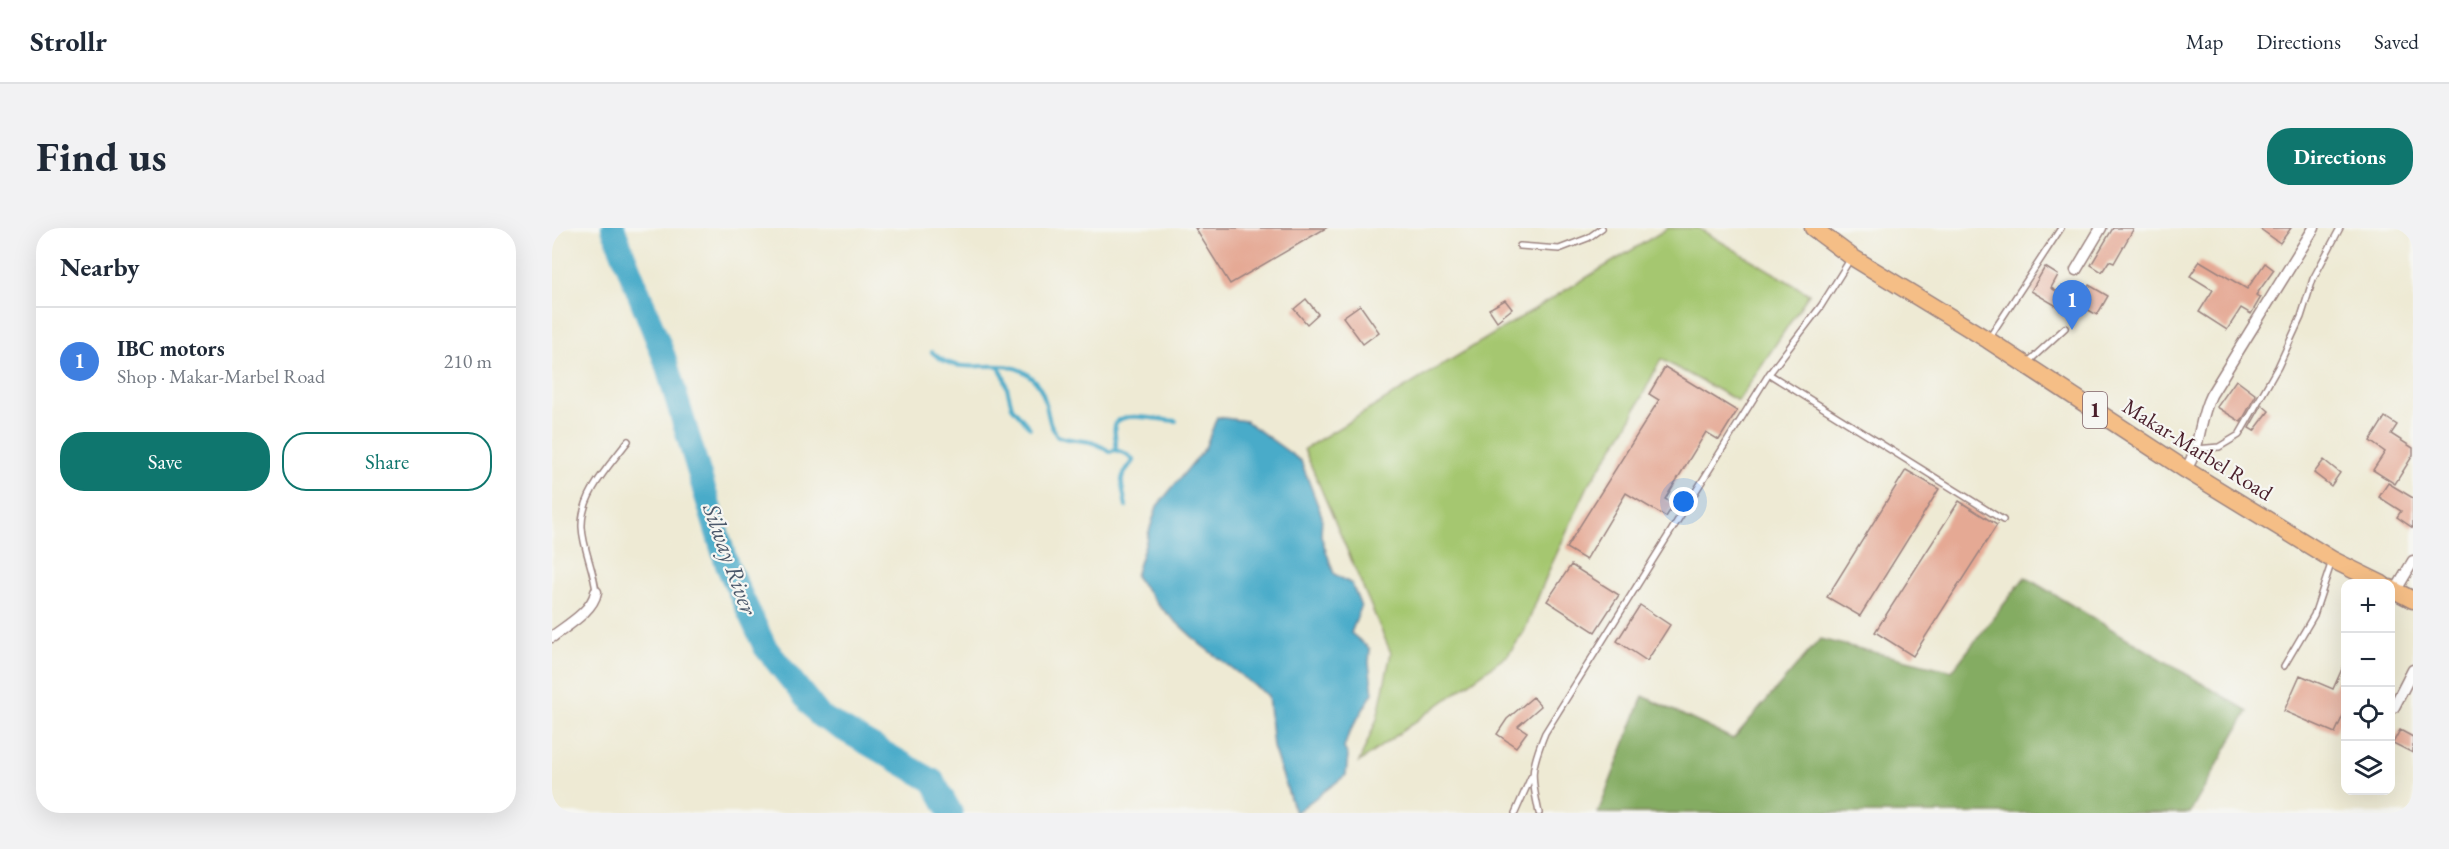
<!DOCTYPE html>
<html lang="en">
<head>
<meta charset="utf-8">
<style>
  :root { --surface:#fff; --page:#f2f2f3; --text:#1f2937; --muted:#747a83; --line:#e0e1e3; --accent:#0f766e }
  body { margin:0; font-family:"EB Garamond",serif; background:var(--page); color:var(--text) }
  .controls { position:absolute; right:18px; bottom:18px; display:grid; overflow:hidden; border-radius:12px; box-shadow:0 6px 24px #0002 }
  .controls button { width:54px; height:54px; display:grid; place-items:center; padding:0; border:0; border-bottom:2px solid var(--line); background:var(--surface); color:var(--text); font:30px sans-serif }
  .you { position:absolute; left:1132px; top:274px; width:21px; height:21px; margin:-15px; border:4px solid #fff; border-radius:50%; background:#1a73e8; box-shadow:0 0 0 9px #1a73e833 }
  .badge { display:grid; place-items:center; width:39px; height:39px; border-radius:50%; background:var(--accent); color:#fff; font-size:20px; font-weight:700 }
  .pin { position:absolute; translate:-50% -50px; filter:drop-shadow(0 2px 3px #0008) }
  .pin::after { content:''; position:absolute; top:32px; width:21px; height:18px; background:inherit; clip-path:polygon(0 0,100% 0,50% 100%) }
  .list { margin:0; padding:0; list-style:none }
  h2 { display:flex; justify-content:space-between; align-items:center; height:78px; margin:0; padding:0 24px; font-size:26px }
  h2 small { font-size:20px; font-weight:400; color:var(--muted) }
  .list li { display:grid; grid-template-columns:39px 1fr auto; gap:18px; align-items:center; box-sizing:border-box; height:108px; padding:0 24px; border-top:2px solid var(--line) }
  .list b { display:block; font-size:22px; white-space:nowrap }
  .list p { margin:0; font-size:20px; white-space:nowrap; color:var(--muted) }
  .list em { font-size:20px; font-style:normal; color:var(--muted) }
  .actions { display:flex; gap:12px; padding:18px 24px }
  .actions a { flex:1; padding:14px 0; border:2px solid var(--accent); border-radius:24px; text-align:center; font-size:21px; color:var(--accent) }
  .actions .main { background:var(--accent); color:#fff }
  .icon { flex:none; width:33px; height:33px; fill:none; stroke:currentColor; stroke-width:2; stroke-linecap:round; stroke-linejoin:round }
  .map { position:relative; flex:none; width:1861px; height:585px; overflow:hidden; border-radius:24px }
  header { display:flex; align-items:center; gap:36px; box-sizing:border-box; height:84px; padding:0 30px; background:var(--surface); border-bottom:2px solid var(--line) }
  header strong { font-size:28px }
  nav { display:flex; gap:33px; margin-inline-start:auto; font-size:21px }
  .intro { display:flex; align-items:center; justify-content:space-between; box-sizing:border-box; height:144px; padding:0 36px }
  h1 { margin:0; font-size:42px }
  .button { padding:15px 27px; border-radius:24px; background:var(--accent); color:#fff; font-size:21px; font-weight:700 }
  main { display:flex; gap:36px; padding:0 36px }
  aside { flex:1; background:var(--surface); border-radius:24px; box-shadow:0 6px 24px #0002 }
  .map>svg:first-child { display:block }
</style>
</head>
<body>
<header>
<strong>Strollr</strong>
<nav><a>Map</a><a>Directions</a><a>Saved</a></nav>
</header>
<div class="intro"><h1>Find us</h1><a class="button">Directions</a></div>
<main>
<aside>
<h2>Nearby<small></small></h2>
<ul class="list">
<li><span class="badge" style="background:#3f7fe0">1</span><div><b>IBC motors</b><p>Shop · Makar-Marbel Road</p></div><em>210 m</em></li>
</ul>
<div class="actions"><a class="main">Save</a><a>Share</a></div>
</aside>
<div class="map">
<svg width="1861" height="585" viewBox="0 0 1861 585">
  <rect width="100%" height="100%" fill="#f6f6f2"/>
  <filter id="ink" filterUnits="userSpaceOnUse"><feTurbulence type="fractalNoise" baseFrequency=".0167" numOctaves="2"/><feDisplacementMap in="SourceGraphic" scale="12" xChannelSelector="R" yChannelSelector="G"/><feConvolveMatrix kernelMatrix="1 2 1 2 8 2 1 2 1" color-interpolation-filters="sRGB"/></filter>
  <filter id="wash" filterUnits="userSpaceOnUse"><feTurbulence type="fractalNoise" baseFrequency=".008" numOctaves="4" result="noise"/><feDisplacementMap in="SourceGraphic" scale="24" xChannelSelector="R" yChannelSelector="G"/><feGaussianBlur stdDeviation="1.35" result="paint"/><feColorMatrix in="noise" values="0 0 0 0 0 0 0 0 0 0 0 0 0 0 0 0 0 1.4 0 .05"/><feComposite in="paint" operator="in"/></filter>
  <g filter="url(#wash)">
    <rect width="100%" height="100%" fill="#eeead4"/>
    <path fill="#a5c770" stroke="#78734e" stroke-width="1.5" d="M1116 0H1146L1257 66 1186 173 1109 131 1075 198 1036 258 998 340 972 404 956 427 807 534 825 491 839 425 752 221Z"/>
    <path fill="#84ac62" stroke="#676646" stroke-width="1.5" d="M1473 349 1696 483 1638 585H1046L1091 468 1181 511 1268 411 1400 443Z"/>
    <path fill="#49abc9" stroke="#4a657a" stroke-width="1.5" d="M665 189 694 193 749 233 770 288 769 308 782 346 800 356 809 379 799 405 818 421 817 435 821 465 797 505 792 520 796 528 794 547 743 585 721 519 716 468 649 417 607 378 583 348 605 278 653 220Z"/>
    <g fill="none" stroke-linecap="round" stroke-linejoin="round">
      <path stroke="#49abc9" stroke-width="4" d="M380 124C411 155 450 122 480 150 499 168 491 189 505 208 528 216 534 207 558 224L563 222C567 213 559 202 564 195 572 182 611 193 624 193
        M446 138 452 148 460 179 478 200
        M563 222 575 226 582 233C563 251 571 257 574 279"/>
      <path stroke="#49abc9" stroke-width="24" d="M61 0 112 129 175 337 213 419 268 488 381 553 399 585"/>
    </g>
    <g id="blocks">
      <path fill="#e5a994" d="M643 0H774L678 56Z
        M1561 0H1582L1562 35 1557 33 1550 44 1539 37Z
        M1707 0H1739L1728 15Z
        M1648 33 1695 61 1713 35 1722 42 1704 67 1709 69 1699 86 1689 80 1675 102 1647 84 1661 62 1638 48Z
        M1493 39 1506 47 1499 60 1526 76 1520 87 1479 63Z
        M1537 57 1556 68 1545 87 1526 76Z
        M754 71 766 86 755 96 742 81Z
        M953 72 960 81 945 93 937 81Z
        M808 77 827 104 811 116 791 89Z
        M1113 139 1185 183 1167 212 1154 204 1113 271 1122 276 1114 289 1074 265 1034 332 1014 320 1107 172 1097 166Z
        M1684 152 1704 167 1689 194 1665 179Z
        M1710 177 1717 183 1702 203 1697 200Z
        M1833 189 1845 197 1839 206 1861 220V227L1843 256 1821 242 1833 224 1818 213Z
        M1772 232 1788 245 1779 258 1762 245Z
        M1354 242 1387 261 1308 388 1275 369Z
        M1836 255 1861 270V300L1845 289 1849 283 1827 269Z
        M1407 273 1445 297 1361 428 1323 404Z
        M1019 337 1067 367 1043 404 995 373Z
        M1088 377 1118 397 1095 433 1065 413Z
        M1794 432V481L1783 505 1732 483 1748 447 1781 461Z
        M981 469 989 478 966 498 975 504 964 519 945 506 955 491Z
        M1848 502 1861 509V525L1841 515Z"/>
    </g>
  </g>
  <g filter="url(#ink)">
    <use href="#blocks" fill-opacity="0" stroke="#9c8480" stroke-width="1.5"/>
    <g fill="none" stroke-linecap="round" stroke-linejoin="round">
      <defs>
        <path id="service" d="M968 18 1007 21 1036 10 1050 0
          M1437 110 1509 0
          M1475 135 1513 100
          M1217 146 1451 292
          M1644 221 1667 219 1687 207 1726 139 1749 89 1761 51 1788 0
          M44 364C42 342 31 321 30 299 29 266 58 237 76 213
          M1732 438 1762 387 1780 333
          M963 585 979 549
          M987 585C979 546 978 542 993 505L1217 146 1269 78 1299 30"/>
        <path id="minor" d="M1524 42 1549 0
          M1634 242C1650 215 1646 193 1659 167L1762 0
          M1844 362 1861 333
          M0 409C14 398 41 383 44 364
          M1842 479 1861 442"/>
        <path id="primary" d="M1261 0 1300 29 1436 112 1634 242 1781 332 1830 356
          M1838 360 1861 372"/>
      </defs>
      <use href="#service" stroke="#9c8480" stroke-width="8"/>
      <use href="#minor" stroke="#9c8480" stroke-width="13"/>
      <use href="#primary" stroke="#9c8480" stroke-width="19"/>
      <use href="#service" stroke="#fff" stroke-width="5"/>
      <use href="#minor" stroke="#fff" stroke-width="10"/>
      <use href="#primary" stroke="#f5be86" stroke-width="16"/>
    </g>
  </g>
  <g text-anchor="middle" stroke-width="4.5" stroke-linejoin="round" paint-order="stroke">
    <rect fill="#f6f6f2" stroke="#7e6067" stroke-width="1.5" x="1531" y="164" width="24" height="36" rx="4.5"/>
    <g font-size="21" font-weight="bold" fill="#4a1f2b">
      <text x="1543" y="189">1</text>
    </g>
    <g font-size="22" fill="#4a1f2b" stroke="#f6f6f2">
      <text transform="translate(1646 221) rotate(32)" y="8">Makar-Marbel Road</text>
    </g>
    <g font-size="24" font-style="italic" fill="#4a576a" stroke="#f6f6f2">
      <text transform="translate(178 331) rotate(70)" y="8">Silway River</text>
    </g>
  </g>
</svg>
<div class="controls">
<button>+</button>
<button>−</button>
<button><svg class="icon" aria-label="locate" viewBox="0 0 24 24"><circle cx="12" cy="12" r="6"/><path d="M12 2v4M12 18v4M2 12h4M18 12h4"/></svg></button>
<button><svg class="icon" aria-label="layers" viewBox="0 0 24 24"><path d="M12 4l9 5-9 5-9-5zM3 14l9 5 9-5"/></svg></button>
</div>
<div class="you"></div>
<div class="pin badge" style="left:1520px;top:102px;background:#3f7fe0">1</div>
</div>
</main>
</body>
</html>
